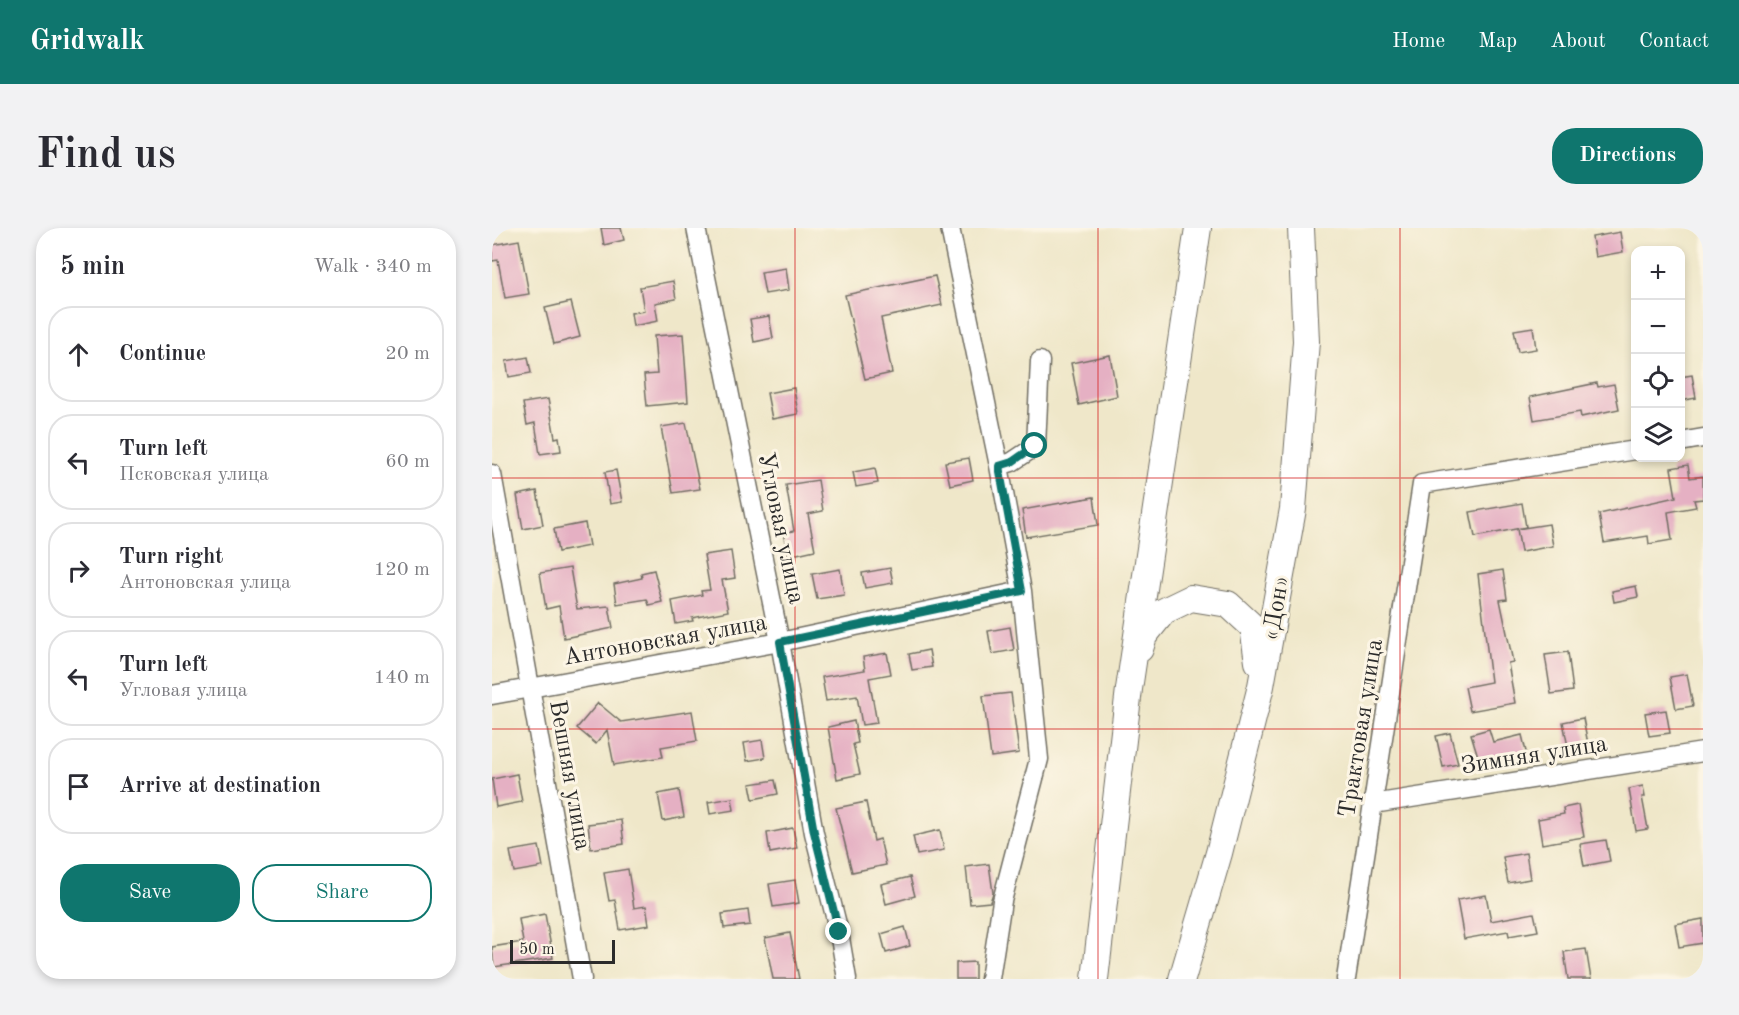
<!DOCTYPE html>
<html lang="en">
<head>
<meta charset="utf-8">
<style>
  :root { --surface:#fff; --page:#f2f2f3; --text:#2b2b33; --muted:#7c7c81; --line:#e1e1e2; --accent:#0f766e }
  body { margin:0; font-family:"Old Standard TT",serif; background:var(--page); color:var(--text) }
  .controls { position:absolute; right:18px; top:18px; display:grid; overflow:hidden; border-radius:12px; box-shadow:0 3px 9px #0003 }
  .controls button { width:54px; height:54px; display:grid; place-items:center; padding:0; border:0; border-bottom:2px solid var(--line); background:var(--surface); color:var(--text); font:30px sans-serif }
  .scale { position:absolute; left:18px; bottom:15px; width:105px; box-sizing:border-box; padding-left:6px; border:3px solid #2b2b2b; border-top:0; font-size:16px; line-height:21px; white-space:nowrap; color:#2b2b2b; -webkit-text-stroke:4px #fcf5e5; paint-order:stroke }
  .stop { position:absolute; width:18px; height:18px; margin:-14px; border:4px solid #0f766e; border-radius:50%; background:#fff }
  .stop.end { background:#0f766e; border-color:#fff; box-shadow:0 2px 6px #0008 }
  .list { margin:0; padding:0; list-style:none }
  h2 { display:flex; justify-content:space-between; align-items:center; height:78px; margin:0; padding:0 24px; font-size:26px }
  h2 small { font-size:20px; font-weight:400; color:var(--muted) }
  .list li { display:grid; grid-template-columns:39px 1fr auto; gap:18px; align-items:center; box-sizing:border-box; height:96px; margin:0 12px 12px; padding:0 12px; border:2px solid var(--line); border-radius:24px }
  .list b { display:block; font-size:22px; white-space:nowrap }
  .list p { margin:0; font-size:20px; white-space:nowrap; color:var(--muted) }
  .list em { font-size:20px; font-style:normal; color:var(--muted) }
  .actions { display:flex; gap:12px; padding:18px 24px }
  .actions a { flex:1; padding:14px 0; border:2px solid var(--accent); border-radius:24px; text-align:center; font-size:21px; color:var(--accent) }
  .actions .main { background:var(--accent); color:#fff }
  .icon { flex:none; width:33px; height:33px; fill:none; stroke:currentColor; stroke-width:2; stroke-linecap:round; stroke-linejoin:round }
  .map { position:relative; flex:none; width:1211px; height:751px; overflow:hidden; border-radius:24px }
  header { display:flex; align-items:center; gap:36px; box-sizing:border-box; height:84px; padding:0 30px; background:var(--accent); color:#fff }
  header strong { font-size:28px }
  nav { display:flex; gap:33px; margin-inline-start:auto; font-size:21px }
  .intro { display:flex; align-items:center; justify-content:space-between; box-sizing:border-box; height:144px; padding:0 36px }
  h1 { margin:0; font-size:42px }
  .button { padding:15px 27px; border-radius:24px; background:var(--accent); color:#fff; font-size:21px; font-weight:700 }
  main { display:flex; gap:36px; padding:0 36px }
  aside { flex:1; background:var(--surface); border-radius:24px; box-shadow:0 3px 9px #0003 }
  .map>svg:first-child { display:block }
</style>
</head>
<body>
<header>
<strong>Gridwalk</strong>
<nav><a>Home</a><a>Map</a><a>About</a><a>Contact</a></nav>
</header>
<div class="intro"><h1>Find us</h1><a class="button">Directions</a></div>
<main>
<aside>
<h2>5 min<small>Walk · 340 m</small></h2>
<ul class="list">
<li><svg class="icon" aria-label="ahead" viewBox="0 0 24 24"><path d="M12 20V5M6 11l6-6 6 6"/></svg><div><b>Continue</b></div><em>20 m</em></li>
<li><svg class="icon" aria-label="left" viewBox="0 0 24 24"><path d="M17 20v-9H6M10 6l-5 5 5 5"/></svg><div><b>Turn left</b><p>Псковская улица</p></div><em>60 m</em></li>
<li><svg class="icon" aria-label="right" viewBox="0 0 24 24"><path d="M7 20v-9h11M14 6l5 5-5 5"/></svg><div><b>Turn right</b><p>Антоновская улица</p></div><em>120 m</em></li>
<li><svg class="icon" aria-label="left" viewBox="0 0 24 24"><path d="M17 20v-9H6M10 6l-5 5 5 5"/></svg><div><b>Turn left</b><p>Угловая улица</p></div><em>140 m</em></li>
<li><svg class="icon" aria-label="arrive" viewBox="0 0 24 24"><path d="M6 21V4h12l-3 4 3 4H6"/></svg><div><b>Arrive at destination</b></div></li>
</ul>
<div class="actions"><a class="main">Save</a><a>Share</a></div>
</aside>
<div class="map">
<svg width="1211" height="751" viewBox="0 0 1211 751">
  <rect width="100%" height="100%" fill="#fcf5e5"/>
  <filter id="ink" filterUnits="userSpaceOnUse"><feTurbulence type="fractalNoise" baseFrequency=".0167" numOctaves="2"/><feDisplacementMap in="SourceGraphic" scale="12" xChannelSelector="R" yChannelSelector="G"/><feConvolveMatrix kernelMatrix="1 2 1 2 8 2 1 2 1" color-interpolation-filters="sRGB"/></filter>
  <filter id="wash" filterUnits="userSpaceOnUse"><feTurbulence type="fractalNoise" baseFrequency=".008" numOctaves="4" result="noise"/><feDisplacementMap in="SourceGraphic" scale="24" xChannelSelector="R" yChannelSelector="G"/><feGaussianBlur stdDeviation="1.35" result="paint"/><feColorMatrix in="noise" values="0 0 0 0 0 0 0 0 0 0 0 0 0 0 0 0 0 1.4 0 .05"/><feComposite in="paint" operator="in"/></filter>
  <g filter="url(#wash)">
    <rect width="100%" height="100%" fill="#efe7c9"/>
    <g id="blocks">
      <path fill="#e5b0c3" d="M109 0H129L132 12 112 17Z
        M1128 4 1131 24 1103 29 1100 9Z
        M27 12 37 66 13 70 6 32 0 33V17Z
        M294 40 297 62 273 66 269 44Z
        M443 48 450 77 389 90 400 145 373 151 353 67Z
        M181 53 184 71 163 75 166 93 141 98 139 85 152 83 148 59Z
        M79 74 88 109 62 116 53 80Z
        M277 88 281 110 262 114 258 91Z
        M1041 99 1044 121 1026 124 1022 102Z
        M191 106 196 174 155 178 152 147 165 146 162 108Z
        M618 127 625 168 587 177 579 135Z
        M36 129 39 145 17 149 14 133Z
        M1200 147 1204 170 1188 173V149Z
        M1105 155 1106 159 1122 156 1127 181 1089 189 1088 184 1042 192 1038 169Z
        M302 160 306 186 280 191 275 165Z
        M56 171 63 210 67 209 69 223 48 226 43 195 35 197 31 175Z
        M194 195 208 261 181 265 169 199Z
        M477 230 481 252 458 257 453 234Z
        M1196 237 1198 250 1211 248V271L1202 272 1204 279 1176 284 1180 312 1157 316 1156 308 1112 315 1107 286 1184 269 1179 240Z
        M383 240 386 255 364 259 361 244Z
        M124 242 130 274 118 276 113 244Z
        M326 252 331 283 316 286 323 322 296 328 291 305 302 303 294 257Z
        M45 263 51 297 31 301 25 267Z
        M602 269 606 297 534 309 530 282Z
        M1030 275 1034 299 983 309 978 284Z
        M93 295 97 318 66 324 62 301Z
        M1057 296 1061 318 1029 324 1025 301Z
        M239 323 243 350 230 352 236 383 200 390 201 393 184 396 180 373 210 367 209 363 218 362 212 327Z
        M78 340 85 381 117 378 121 400 72 410 67 378 54 381 48 345Z
        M398 340 401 355 373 360 370 345Z
        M348 341 352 367 325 371 320 346Z
        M162 342 170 374 157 377 155 371 125 376 122 356 150 350 149 345Z
        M1011 342 1015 371 1008 372 1021 434 1016 435 1023 475 978 483 973 459 999 454 986 346Z
        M1144 358 1146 369 1122 374 1120 363Z
        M518 399 522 422 500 426 496 403Z
        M437 422 440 439 420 442 417 426Z
        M1076 424 1081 463 1059 466 1053 427Z
        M395 425 399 446 377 450 385 495 370 497 365 468 334 473 330 449 373 442 371 429Z
        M1195 446 1201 478 1184 481 1178 449Z
        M519 465 527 525 499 529 491 468Z
        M106 475 129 494 200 483 205 513 169 519 171 529 122 537 115 502 104 516 85 500Z
        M1174 482 1178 505 1157 508 1153 485Z
        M1091 490 1096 516 1076 519 1071 494Z
        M362 493 366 515 361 516 368 546 345 551 336 499Z
        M997 501 1001 514 1030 507 1036 532 1018 535 1017 529 989 538 979 506Z
        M958 505 966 536 951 539 944 508Z
        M270 512 273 530 255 533 252 515Z
        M25 546 30 574 4 579 0 551Z
        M283 552 286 566 261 571 258 556Z
        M1151 558 1153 569H1150L1156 601 1144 603 1137 561Z
        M187 562 192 589 171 593 166 566Z
        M240 570 242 582 218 586 216 574Z
        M374 574 382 613 388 611 394 637 360 644 344 580Z
        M1086 577 1092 609 1050 616 1046 591 1072 586 1071 580Z
        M129 592 132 616 99 621 96 596Z
        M301 600 305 620 278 625 275 605Z
        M448 602 452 622 425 627 421 608Z
        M1114 612 1118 633 1092 638 1088 616Z
        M47 618 51 639 22 644 18 623Z
        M1034 625 1038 651 1016 655 1011 629Z
        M497 636 501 665 498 674 478 676 474 639Z
        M136 641 142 680 154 678 157 697 128 702 123 672 117 673 112 645Z
        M418 649 423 668 394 676 389 656Z
        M303 652 307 675 281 679 277 656Z
        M994 667 999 693 1042 685 1046 703 1017 708 1016 703 972 711 965 672Z
        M256 682 258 697 232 700 230 686Z
        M53 686 61 730 2 739 0 719 31 714 27 691Z
        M1211 691V715L1187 719 1183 696Z
        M413 699 418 718 394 725 389 706Z
        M298 705 307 751H281L273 710Z
        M1094 721 1099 751H1076L1072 724Z
        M483 734V751H464V735Z"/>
    </g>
  </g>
  <g filter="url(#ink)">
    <use href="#blocks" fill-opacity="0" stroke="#706d62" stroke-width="1.5"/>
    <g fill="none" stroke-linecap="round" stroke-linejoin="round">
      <defs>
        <path id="minor" d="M204 0 288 414 322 605 347 704 355 751
          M458 0 507 238 530 363 547 531 510 673 498 751
          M1188 214 1211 210
          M507 238 520 234 544 218 548 133
          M0 246 90 751
          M0 467 288 414 530 363
          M881 576 1211 524
          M854 751 930 256 1144 222"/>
        <path id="highway" d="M648 421 652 408 672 383 699 370 736 376 761 399 766 434
          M603 751 637 461 706 0
          M690 751 727 625 769 458 801 281 814 113 809 0"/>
      </defs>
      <use href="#minor" stroke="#706d62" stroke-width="21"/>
      <use href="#highway" stroke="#706d62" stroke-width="28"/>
      <use href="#minor" stroke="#fff" stroke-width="18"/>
      <use href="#highway" stroke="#fff" stroke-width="26"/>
    </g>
  </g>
  <g fill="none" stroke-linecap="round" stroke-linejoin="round" filter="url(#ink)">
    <path stroke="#0f766e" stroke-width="8" d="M347 704 322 604 288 414 530 363 507 238 520 234 543 218"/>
  </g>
  <path fill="none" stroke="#d62828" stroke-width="1.5" stroke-opacity="0.55" d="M303 0V751M606 0V751M908 0V751M0 250H1211M0 501H1211"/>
  <g text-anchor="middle" stroke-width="6" stroke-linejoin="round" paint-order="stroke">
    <g font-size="24" fill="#2b2b2b" stroke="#fcf5e5">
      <text transform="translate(290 300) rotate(78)" y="8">Угловая улица</text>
      <text transform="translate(783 380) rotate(-80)" y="8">«Дон»</text>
      <text transform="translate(173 411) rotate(-10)" y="8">Антоновская улица</text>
      <text transform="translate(868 500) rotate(-81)" y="8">Трактовая улица</text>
      <text transform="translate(1042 526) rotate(-9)" y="8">Зимняя улица</text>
      <text transform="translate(79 547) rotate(80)" y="8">Вешняя улица</text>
    </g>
  </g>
</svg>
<div class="controls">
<button>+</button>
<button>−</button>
<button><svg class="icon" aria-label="locate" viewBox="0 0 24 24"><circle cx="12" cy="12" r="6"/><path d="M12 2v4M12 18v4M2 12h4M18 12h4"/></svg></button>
<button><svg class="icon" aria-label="layers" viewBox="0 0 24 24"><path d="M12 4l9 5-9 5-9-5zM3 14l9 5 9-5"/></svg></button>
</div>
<div class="scale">50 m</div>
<div class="stop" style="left:543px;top:218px"></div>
<div class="stop end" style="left:347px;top:704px"></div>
</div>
</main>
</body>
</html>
